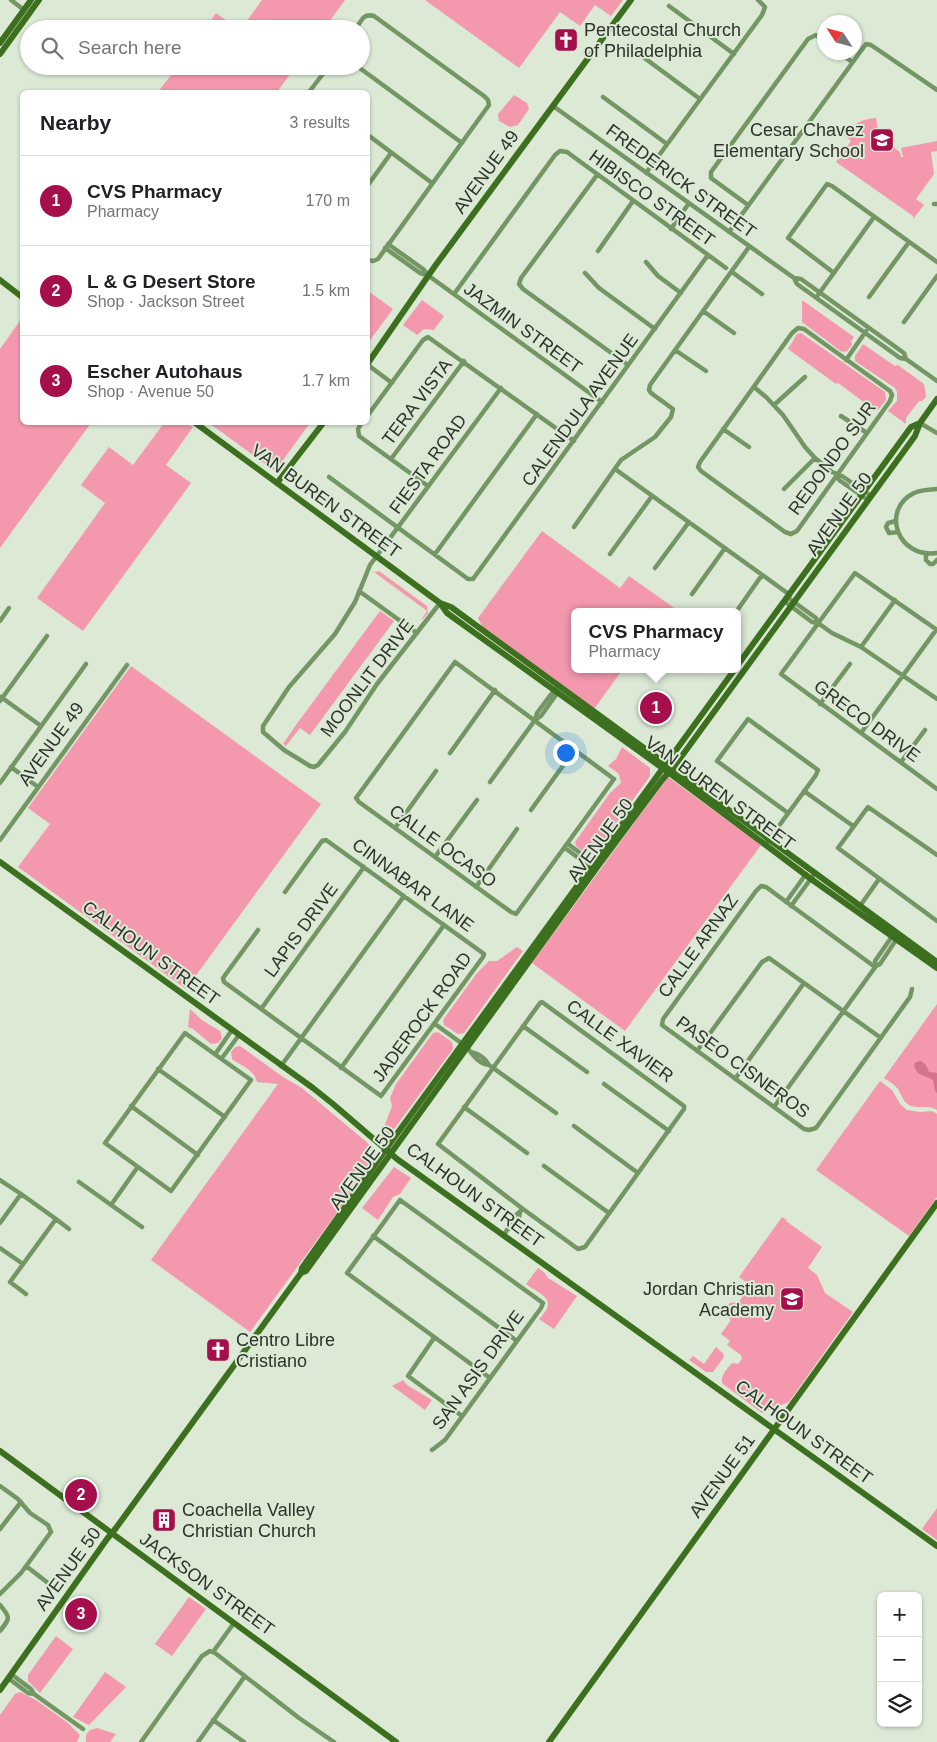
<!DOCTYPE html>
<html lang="en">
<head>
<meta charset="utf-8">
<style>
  :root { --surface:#fff; --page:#f6f6f6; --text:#202124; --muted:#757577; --line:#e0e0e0; --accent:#a50f4b }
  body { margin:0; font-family:Helvetica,sans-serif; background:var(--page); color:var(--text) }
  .controls { position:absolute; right:15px; bottom:15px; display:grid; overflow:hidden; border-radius:8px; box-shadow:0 1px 4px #0004 }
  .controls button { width:45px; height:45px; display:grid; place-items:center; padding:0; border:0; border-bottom:1px solid var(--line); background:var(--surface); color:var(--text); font:25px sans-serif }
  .compass { position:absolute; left:817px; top:15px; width:45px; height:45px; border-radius:50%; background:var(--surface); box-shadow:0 1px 4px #0004; rotate:306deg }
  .you { position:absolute; left:565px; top:752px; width:18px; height:18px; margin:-12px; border:4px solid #fff; border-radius:50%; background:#1a73e8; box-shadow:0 0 0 8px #1a73e833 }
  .badge { display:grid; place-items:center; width:32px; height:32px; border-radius:50%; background:var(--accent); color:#fff; font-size:16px; font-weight:700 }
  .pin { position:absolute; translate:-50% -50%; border:2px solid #fff; box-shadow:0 1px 5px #0006 }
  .popup { position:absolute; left:571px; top:608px; width:170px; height:65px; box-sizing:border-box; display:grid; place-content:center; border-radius:8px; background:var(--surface); filter:drop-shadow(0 1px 4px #0005); font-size:16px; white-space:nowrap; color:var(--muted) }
  .popup b { font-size:19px; color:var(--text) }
  .popup::after { content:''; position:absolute; left:50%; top:100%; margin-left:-10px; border:10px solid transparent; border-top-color:var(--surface) }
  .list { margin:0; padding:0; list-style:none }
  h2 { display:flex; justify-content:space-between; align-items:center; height:65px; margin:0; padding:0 20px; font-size:21px }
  h2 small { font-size:16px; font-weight:400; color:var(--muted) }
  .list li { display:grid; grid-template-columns:32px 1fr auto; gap:15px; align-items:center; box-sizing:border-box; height:90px; padding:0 20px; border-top:1px solid var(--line) }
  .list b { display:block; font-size:19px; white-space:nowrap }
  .list p { margin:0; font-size:16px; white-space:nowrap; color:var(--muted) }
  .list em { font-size:16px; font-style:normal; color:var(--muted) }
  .icon { flex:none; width:28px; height:28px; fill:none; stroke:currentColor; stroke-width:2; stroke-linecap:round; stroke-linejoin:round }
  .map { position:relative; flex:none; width:937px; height:1742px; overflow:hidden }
  .search { position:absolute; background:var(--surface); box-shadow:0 1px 4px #0004; left:20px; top:20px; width:350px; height:55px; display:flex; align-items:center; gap:12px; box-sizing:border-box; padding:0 18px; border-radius:28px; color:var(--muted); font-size:19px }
  .panel { position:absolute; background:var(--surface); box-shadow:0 1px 4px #0004; left:20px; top:90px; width:350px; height:335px; border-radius:8px }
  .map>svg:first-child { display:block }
</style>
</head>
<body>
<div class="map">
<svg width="937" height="1742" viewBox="0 0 937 1742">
  <rect width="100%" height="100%" fill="#dbe9d5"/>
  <path fill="#f499ad" d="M262 0H345L324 29H241Z
    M425 0H623L611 16 595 5 580 26 560 12 519 68Z
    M216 13 238 29H205Z
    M178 66H296L277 92H158Z
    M514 95 527 103 529 109 518 125 510 127 499 121 498 114Z
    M876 118 879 137 900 152 901 157H903L901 148 937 141V151L931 152 934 174 916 199 924 205 913 219V216L836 162 851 141 844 135C852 124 862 119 876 118Z
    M368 291 393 309 368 343Z
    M422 300 444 316 434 330 424 329 417 335 403 325Z
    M802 300 854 337 851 341 852 345 847 351 842 352 802 322Z
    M22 318V422L91 423 0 548V349Z
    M801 333 885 392 886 400 878 410 876 411 838 383 836 384 788 349 797 334Z
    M863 344 895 366 898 365 924 384 926 397 922 401H919L906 418V424L888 411 897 401V392L895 388 855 361V356Z
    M164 423H186L193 427 166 465 191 483 83 631 37 598 105 503 81 485 109 447 133 465Z
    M209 423H310L275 471Z
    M542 531 620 588 629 576 680 612H575V669H623L594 709 483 628 478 618Z
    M379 571 427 606 428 613 423 619H422L427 611 374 572 372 573 369 579 372 573Z
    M380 611 394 621 310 735 300 728 286 746 283 744 296 725Z
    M131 666 321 804 186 989 18 867 50 824 28 808Z
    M622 747 650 768V776L594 854 588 855 576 846 575 842 610 793 621 783 619 774 608 766 616 759Z
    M668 777 761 845 625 1031 532 963Z
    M517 947 523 951 464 1033 458 1034 444 1025 443 1020 477 973 489 961H497Z
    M937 1004V1110C928 1104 919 1110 909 1105 902 1101 902 1094 897 1088 894 1084 888 1081 884 1078Z
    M190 1009 202 1020 220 1031 222 1038 218 1043 211 1044 193 1029 188 1027Z
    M438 1032 452 1042 453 1049 389 1136 383 1137 381 1135 392 1106 390 1098 396 1084 433 1033Z
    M240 1046 283 1077 302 1088 376 1150 375 1154 378 1156 250 1332 151 1260 278 1084 257 1082C255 1070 241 1066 232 1059L231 1052 235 1047Z
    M880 1081 892 1090 901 1105 907 1110 920 1112 932 1111 937 1114V1197L909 1236 816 1170Z
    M394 1167 411 1178 400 1194 393 1197 378 1220 362 1208Z
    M782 1217 787 1220 786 1221 822 1247 808 1268 817 1275 825 1293 853 1312 789 1402 762 1413 723 1384C719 1377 727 1369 732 1363L738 1364 742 1359 741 1355 727 1345 730 1341 721 1334 731 1320 726 1316 724 1317 721 1316 725 1312 734 1318 736 1314 726 1307 730 1303 739 1302 750 1285 739 1277Z
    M538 1268 544 1272 548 1278 577 1296 554 1329 539 1319C559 1299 541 1295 526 1284Z
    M716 1347 723 1353 724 1357 713 1372H706L689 1360 693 1356 704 1364Z
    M403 1380 407 1385 432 1400 425 1410 392 1386Z
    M937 1508V1540L922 1529Z
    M189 1597 206 1609 172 1656 155 1644Z
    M56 1636 73 1649 40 1693 28 1681V1675Z
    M105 1672 126 1687 89 1725 73 1717Z
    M20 1692 36 1700 68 1723 80 1735 77 1742H0V1715L15 1694Z
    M97 1728 116 1734 110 1742H86V1735L90 1730Z"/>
  <path fill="#d4738a" d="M921 1061 926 1065 929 1072 937 1073V1093L935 1091 933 1080C924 1074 917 1077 914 1065L916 1062Z"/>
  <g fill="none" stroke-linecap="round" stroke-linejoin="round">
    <path stroke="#739664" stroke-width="4.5" d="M11 0 24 10
      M669 6 734 54
      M356 29C361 21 363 13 374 16L484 96 488 100 489 105 378 259 373 261 368 260
      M635 51 700 99
      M839 52 852 62
      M357 66 462 143
      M309 92 329 66
      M603 97 667 144
      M553 106 794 278 797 284 900 358 906 359 937 381
      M368 135 432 183
      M646 173 762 15 765 7 758 0
      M597 175 521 278 519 284 523 289 628 365
      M368 185 391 153
      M934 204H937
      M748 205 711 178V172L808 39 816 35 824 42
      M671 229 689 203
      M729 232 866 44 871 45 937 90
      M388 244 423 269 428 275
      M385 248 420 273 429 276 602 402
      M598 251 633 201
      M646 262 658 276 681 293
      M732 272 762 294
      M585 273 599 288 655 329
      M834 273 788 238 827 184 832 186 937 262
      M794 278 801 279 904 353 906 359
      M454 294 555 155 560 151 567 152 726 268
      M818 295 874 217
      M869 297 909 242
      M703 311 734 333
      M904 322 937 276
      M798 328 804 329 890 391 892 395 890 401 797 531 791 534 785 532 701 471 698 467 700 462 792 333Z
      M675 350 706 371
      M846 360 866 331
      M368 365 392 383
      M754 387 766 397 783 415 805 447 815 458 832 472 842 476 871 496
      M774 405 805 377
      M368 415 423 340 428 337 574 441
      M841 416 867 433
      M362 422 358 429 359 436 428 486
      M920 423 937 433
      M723 429 749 447
      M391 459 464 361
      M615 469 790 595
      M837 475 839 480 868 500
      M329 477 468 579H473L708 255
      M784 489 815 458
      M937 489C929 490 921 490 914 493 880 510 898 559 937 553
      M896 521 888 523 886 527 889 533 898 532
      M574 527 621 460 655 437 671 417 673 409 651 393 649 390 650 385 749 247
      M435 554 537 414
      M610 554 652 496
      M926 554V560L930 564H933L937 560
      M655 568 689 522
      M359 591 417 633
      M692 594 725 548
      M787 597 816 618 818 623
      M784 601 812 622 818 623 832 633 861 647 937 699
      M440 603 377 684 345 732 318 765 314 767 310 766 284 750 263 732V726L289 687 335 634 355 602 370 565 501 388
      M736 612 762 575
      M0 621 9 608
      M937 630 855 573 781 674 937 789
      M861 647 895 600
      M455 662 614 779 516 914 511 912 359 802 356 798Z
      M1 697 41 726
      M0 701 47 636
      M820 704 850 664
      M535 720 541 716 558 692
      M861 733 936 630
      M450 753 495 690
      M901 762 925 730
      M11 767 38 787
      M490 782 535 720 537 713 555 689
      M0 783 86 664
      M804 791 853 826
      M531 810 575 749
      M395 828 436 771
      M0 840 127 665
      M568 844 595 864
      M765 845 816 775 818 770 748 719 717 761 788 813
      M565 848 592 868
      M937 855 868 807 838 848 937 921
      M435 857 477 800
      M476 887 517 829
      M786 902 806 874
      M791 906 815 873
      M860 906 879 879
      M258 930 223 978 224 982 381 1096 483 957 484 954 480 951 326 840 322 841 285 892
      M876 966 875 961 893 935
      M875 967 766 887 761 886 756 891 663 1019 662 1025 804 1129 809 1130 816 1128 910 997 912 989
      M542 1002 684 1106V1109L585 1247 578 1249 523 1209 438 1144 540 1003Z
      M261 1009 364 867
      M435 1024 464 1045
      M523 1026 587 1072
      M185 1033 251 1080 171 1191 105 1143Z
      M469 1050C475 1058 480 1064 489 1065
      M697 1051 762 962 769 958 881 1038
      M471 1052C479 1054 485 1058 489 1065L556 1113
      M216 1053 232 1030
      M222 1058 239 1035
      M281 1066 404 896
      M341 1068 444 925
      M158 1069 225 1117
      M735 1079 804 983
      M604 1084 669 1131
      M131 1106 198 1155
      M464 1107 527 1153
      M774 1107 876 966 880 964 898 937
      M574 1126 638 1173
      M544 1166 609 1213
      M0 1180 21 1194 0 1223
      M79 1182 142 1227
      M21 1194 56 1219 10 1282 26 1294
      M111 1205 137 1168
      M56 1219 69 1229
      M508 1229C515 1227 519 1220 520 1213
      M504 1235 516 1215 523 1209
      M373 1236 517 1341
      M0 1248 23 1264
      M434 1338 408 1376 462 1416
      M432 1450 445 1440 541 1308 543 1303 400 1200 347 1273 490 1378
      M0 1486 18 1499 30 1513 48 1525 51 1532 21 1573 0 1594
      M0 1529 21 1502
      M26 1566 52 1586
      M0 1605C11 1618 10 1618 0 1631
      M213 1652 234 1623
      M11 1674 31 1689 34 1694
      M8 1678 28 1693 34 1694 83 1729
      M213 1720 244 1742
      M141 1742 202 1656 210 1651 215 1653 299 1718 334 1742
      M198 1742 245 1676"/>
    <path stroke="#3c6f1e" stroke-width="6" d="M0 43 31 0
      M0 54 39 0
      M0 280 22 297
      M368 363 435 266 631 0
      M194 422 440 603 451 607 937 962
      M277 483 324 422
      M440 603 447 613 668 772 811 879 937 968
      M737 666 911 427 920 423
      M0 862 313 1088 333 1104 397 1159 937 1546
      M301 1273 306 1271 598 866 662 780 676 764 915 436 920 423 937 399
      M0 1451 396 1742
      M0 1690 107 1539 116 1528 301 1273 302 1268 391 1142 735 669
      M549 1742 937 1203"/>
  </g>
  <defs>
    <symbol id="church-square" viewBox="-11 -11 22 22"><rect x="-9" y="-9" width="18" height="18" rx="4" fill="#a50f4b" stroke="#dbe9d5"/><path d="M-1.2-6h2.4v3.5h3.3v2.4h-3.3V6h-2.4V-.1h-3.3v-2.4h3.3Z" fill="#fff"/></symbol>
    <symbol id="school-square" viewBox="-11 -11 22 22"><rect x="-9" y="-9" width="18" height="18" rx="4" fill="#a50f4b" stroke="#dbe9d5"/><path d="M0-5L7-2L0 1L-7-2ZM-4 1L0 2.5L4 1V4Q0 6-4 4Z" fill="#fff"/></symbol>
    <symbol id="building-square" viewBox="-11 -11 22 22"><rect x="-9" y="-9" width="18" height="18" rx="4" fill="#a50f4b" stroke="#dbe9d5"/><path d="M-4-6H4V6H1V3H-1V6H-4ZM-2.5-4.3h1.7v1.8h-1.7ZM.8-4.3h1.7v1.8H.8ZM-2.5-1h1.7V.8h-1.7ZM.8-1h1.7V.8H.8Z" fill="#fff"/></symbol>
  </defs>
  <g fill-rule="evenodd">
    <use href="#church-square" x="552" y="26" width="28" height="28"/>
    <use href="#school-square" x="868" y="126" width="28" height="28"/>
    <use href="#school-square" x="778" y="1285" width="28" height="28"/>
    <use href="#church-square" x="204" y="1336" width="28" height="28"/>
    <use href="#building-square" x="150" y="1506" width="28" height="28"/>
  </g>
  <g text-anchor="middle" stroke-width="4" stroke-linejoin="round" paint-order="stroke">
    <g font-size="18" fill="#2d332b" stroke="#dbe9d5" text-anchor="start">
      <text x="584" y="36">Pentecostal Church<tspan x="584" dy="21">of Philadelphia</tspan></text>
      <text x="864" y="136" text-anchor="end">Cesar Chavez<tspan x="864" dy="21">Elementary School</tspan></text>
      <text x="774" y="1295" text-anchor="end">Jordan Christian<tspan x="774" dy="21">Academy</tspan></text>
      <text x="236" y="1346">Centro Libre<tspan x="236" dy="21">Cristiano</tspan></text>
      <text x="182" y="1516">Coachella Valley<tspan x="182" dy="21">Christian Church</tspan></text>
    </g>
    <g font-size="18" fill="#2d332b" stroke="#dbe9d5">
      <text transform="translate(486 172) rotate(-54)" y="6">AVENUE 49</text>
      <text transform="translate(681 181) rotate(36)" y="6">FREDERICK STREET</text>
      <text transform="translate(652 198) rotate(36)" y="6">HIBISCO STREET</text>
      <text transform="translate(523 328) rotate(36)" y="6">JAZMIN STREET</text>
      <text transform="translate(417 402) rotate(-53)" y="6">TERA VISTA</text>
      <text transform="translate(580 410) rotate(-54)" y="6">CALENDULA AVENUE</text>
      <text transform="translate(832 458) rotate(-54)" y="6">REDONDO SUR</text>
      <text transform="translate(428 464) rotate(-54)" y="6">FIESTA ROAD</text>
      <text transform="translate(326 501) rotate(36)" y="6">VAN BUREN STREET</text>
      <text transform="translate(839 514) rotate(-54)" y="6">AVENUE 50</text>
      <text transform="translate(367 678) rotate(-53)" y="6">MOONLIT DRIVE</text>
      <text transform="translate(867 721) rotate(36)" y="6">GRECO DRIVE</text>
      <text transform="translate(51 744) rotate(-54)" y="6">AVENUE 49</text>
      <text transform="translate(720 793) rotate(36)" y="6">VAN BUREN STREET</text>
      <text transform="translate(600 840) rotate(-54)" y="6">AVENUE 50</text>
      <text transform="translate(443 846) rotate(36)" y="6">CALLE OCASO</text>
      <text transform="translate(413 885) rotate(36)" y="6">CINNABAR LANE</text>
      <text transform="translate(301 930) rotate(-54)" y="6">LAPIS DRIVE</text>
      <text transform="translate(698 946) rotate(-54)" y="6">CALLE ARNAZ</text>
      <text transform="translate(151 953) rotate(36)" y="6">CALHOUN STREET</text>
      <text transform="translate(422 1017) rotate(-54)" y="6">JADEROCK ROAD</text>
      <text transform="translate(620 1041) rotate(36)" y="6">CALLE XAVIER</text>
      <text transform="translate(743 1067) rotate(36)" y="6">PASEO CISNEROS</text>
      <text transform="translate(362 1168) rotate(-54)" y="6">AVENUE 50</text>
      <text transform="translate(475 1195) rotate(36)" y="6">CALHOUN STREET</text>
      <text transform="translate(478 1370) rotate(-54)" y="6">SAN ASIS DRIVE</text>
      <text transform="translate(804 1432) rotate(36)" y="6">CALHOUN STREET</text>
      <text transform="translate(722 1476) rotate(-54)" y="6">AVENUE 51</text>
      <text transform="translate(68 1569) rotate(-54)" y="6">AVENUE 50</text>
      <text transform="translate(207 1584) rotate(36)" y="6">JACKSON STREET</text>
    </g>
  </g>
</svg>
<div class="controls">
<button>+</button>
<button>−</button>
<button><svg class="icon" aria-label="layers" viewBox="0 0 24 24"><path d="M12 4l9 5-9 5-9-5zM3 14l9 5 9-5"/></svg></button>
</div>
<svg class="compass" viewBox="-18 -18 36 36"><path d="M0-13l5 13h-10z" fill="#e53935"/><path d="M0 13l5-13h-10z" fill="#757577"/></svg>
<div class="you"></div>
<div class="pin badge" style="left:656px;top:708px">1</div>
<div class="popup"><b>CVS Pharmacy</b>Pharmacy</div>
<div class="pin badge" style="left:81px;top:1495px">2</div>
<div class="pin badge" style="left:81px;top:1614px">3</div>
<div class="search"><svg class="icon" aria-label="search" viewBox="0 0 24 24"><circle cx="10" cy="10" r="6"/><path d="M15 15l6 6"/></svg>Search here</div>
<section class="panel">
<h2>Nearby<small>3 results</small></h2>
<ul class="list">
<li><span class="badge">1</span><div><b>CVS Pharmacy</b><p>Pharmacy</p></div><em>170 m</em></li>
<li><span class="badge">2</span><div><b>L &amp; G Desert Store</b><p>Shop · Jackson Street</p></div><em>1.5 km</em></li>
<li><span class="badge">3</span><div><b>Escher Autohaus</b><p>Shop · Avenue 50</p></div><em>1.7 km</em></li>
</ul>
</section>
</div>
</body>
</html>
